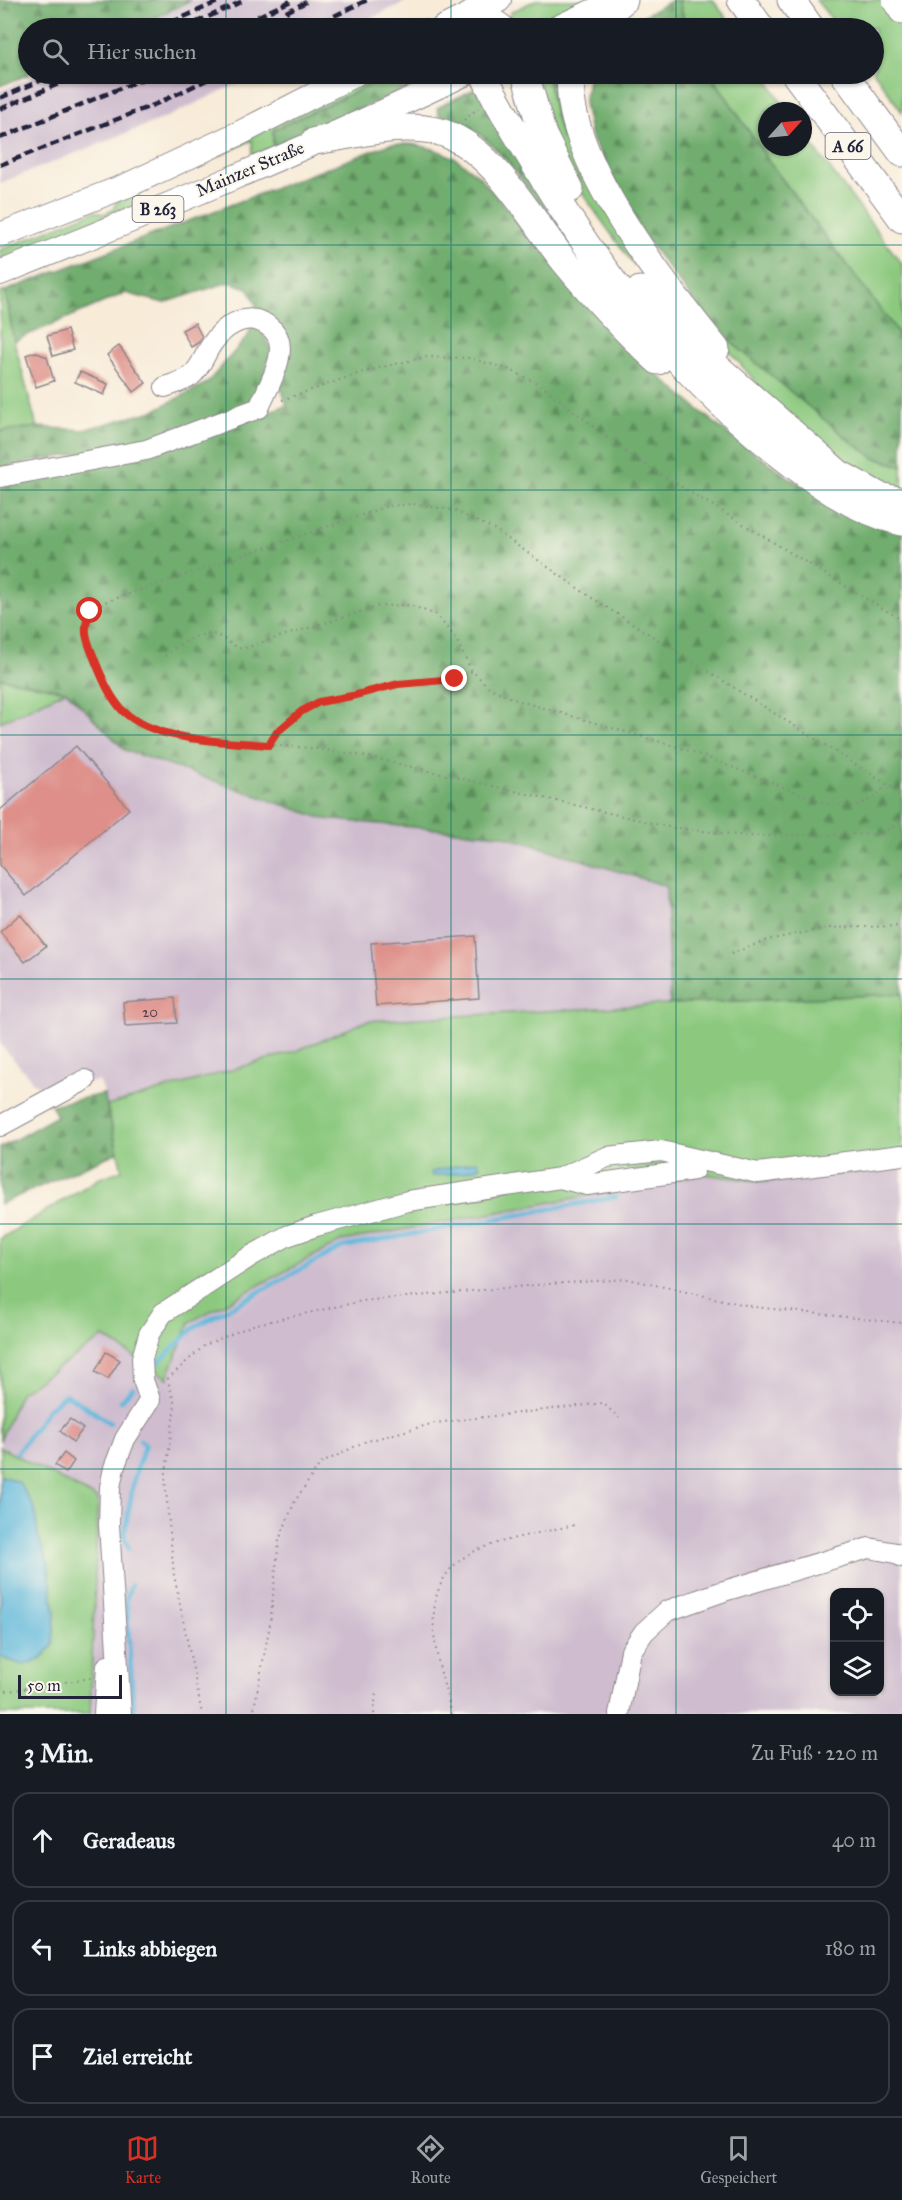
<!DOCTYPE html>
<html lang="de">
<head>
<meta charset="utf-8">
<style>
  :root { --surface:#171b24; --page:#242831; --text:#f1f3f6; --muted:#9ea1a6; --line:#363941; --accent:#d93025 }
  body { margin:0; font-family:"IM FELL Great Primer",serif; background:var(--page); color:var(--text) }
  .controls { position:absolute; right:18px; bottom:18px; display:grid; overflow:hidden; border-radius:12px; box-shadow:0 2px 4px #0004 }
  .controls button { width:54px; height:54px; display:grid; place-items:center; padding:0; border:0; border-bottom:2px solid var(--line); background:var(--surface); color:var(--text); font:30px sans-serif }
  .compass { position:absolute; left:758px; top:102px; width:54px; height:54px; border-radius:50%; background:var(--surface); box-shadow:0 2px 4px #0004; rotate:63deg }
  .scale { position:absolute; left:18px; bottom:15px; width:104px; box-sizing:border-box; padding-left:6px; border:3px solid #22223b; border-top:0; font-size:16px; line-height:21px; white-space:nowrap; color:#22223b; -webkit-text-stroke:4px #fbf7ec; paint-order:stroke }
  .stop { position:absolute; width:18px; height:18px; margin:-14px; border:4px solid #d93025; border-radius:50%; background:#fff }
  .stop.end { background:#d93025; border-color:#fff; box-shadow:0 2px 6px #0008 }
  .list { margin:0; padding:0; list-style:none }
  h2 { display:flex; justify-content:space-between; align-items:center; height:78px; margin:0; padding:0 24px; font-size:26px }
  h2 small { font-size:20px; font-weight:400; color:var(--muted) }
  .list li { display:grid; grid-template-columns:39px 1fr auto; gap:18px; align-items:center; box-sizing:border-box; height:96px; margin:0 12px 12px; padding:0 12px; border:2px solid var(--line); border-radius:18px }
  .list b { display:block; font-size:22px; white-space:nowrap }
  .list em { font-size:20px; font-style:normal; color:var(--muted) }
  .icon { flex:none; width:33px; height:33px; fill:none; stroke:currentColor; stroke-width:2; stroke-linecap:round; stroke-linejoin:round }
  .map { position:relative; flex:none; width:902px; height:1714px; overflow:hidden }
  .search { position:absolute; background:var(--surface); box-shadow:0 2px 4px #0004; left:18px; right:18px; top:18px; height:66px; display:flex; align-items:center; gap:15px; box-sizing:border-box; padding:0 21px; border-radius:33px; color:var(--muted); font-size:22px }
  .sheet { height:402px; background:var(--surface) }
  nav { display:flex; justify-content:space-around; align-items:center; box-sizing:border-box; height:84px; border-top:2px solid var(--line); background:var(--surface); font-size:16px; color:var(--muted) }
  nav a { display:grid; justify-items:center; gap:3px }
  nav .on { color:var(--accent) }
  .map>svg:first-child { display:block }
</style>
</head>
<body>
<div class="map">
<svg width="902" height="1714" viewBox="0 0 902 1714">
  <defs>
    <pattern id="forest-firs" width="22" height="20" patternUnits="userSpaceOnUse" patternTransform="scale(1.5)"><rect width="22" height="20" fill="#71ad6e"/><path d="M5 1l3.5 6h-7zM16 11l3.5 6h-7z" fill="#5c8c5c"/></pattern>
  </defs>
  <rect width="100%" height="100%" fill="#fbf7ec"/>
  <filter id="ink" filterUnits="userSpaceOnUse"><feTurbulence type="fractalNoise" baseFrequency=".0167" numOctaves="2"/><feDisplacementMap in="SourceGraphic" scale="12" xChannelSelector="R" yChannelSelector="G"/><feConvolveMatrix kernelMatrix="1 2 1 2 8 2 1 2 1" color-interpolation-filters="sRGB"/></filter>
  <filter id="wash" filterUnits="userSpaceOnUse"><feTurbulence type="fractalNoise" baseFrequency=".008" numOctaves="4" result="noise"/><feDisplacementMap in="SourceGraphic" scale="24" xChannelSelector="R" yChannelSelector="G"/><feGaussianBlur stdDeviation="1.35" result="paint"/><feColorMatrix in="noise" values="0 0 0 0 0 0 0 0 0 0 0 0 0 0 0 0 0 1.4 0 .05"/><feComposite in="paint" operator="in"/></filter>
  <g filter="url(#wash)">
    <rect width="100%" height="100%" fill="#f8ebd8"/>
    <path fill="#cfbdcf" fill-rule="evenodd" d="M192 0H409L350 28H136Z
      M39 74H257L167 117 0 183V91Z
      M66 691 125 750 324 819 501 835 666 886 670 1004 902 994V1714H0V1239L98 1179 123 1170 105 1094 99 1081 52 1089 35 1084 0 1044V722ZM834 1592H880V1692H834Z"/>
    <path fill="#8cc97f" stroke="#57765d" stroke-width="1.5" d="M536 0H595L543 23 544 28H513L508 19 511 12Z
      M679 0H713L734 28H686Z
      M816 0H882L902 29V112L874 72V28H839Z
      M377 74H393L273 130V148L252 158V140L140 193 138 198 140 204 0 259V250L95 211 103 214 113 210 116 202 273 126Z
      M537 74H547L555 115 562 137 567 135 638 262 634 265C604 224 572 184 553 136 546 116 542 94 537 74Z
      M711 74H764L787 111H767V147H803V133L902 264V338L772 166Z
      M5 291 14 341 37 427 0 431V293Z
      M708 320 725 337 849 440 875 458 902 466V490L865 479 764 392 725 346Z
      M0 678 66 691 0 722Z
      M902 994V1167L765 1182 704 1174 342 1241 190 1322 167 1378 104 1337 20 1393 0 1441V1239L98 1179 122 1170 107 1106 296 1051 367 1021 670 1004Z
      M0 1447 98 1499 90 1714H0Z"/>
    <path fill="url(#forest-firs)" stroke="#4a6854" stroke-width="1.5" d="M0 0H191L135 28H28V74H30L0 86Z
      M673 0H679L686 28H620Z
      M393 74H438L273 148V130Z
      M547 74H562L567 135 562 138 555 115Z
      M589 74H711L772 166 902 338V466L875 458 849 440 725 337 708 320 644 236 591 137 584 103Z
      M474 89 478 90 490 109 560 231 557 234C529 191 493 126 439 115L437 108Z
      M390 144H412L434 149 455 158 478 175 522 225 620 343 724 431 793 480 902 533V994L670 1004 666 886 501 835 324 819 125 750 66 691 0 678V481L152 454 287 405 279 382 284 358 256 312V304L248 288 229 282 164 303 125 293 14 341 5 291Z
      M252 324 261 329 271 349 263 382 248 405 148 442 0 467V431L37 427 83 430 153 411 207 383 248 336Z
      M104 1094 118 1152 0 1204V1148L57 1116 51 1105Z"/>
    <path fill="#5eb7db" stroke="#406c8b" stroke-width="1.5" d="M477 1161 480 1167 464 1172 432 1176 431 1172Z
      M2 1476 19 1482 35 1509 38 1536 48 1563 55 1613 53 1645 41 1659 23 1665 0 1657V1477Z"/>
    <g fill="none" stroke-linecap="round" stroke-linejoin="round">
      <path stroke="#5eb7db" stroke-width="4.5" d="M155 1366 196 1326 342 1247 616 1197
        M121 1401 133 1388
        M17 1453 49 1408 66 1394 110 1423
        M129 1549 124 1536 135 1475 145 1444 140 1440
        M131 1585 126 1599 134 1714"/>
    </g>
    <g id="blocks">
      <path fill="#de8f89" d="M195 323 202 337 198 343 191 347 182 330Z
        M67 330 73 350 53 356 47 336Z
        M119 346 146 383 134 392 107 355Z
        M35 352 47 357 54 381 36 387 26 355Z
        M80 372 108 384 104 395 75 382Z
        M76 746 129 809 26 896 0 865V810Z
        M20 914 46 946 25 962 0 932Z
        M475 936 479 998 376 1006 371 943Z
        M175 998 177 1023 125 1026 123 1002Z
        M106 1352 120 1360 108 1379 95 1372Z
        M70 1419 83 1429 73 1442 60 1431Z
        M64 1453 74 1461 66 1473 55 1465Z"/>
    </g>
  </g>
  <g filter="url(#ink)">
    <use href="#blocks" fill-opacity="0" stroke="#8d868a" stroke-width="1.5"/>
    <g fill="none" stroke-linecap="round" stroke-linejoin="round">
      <defs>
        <path id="minor" d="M0 477 146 450 259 408C267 388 292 349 273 330 253 310 229 321 214 341 205 352 202 367 191 376 184 381 173 384 165 387
          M0 1126 85 1080
          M560 1178 587 1185 694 1170
          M104 1714 107 1666
          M121 1714 109 1525 110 1487 114 1468 125 1439 150 1400 143 1380 142 1358 149 1334 163 1313 251 1256 287 1236 316 1226 408 1201 560 1178 607 1157 661 1151 758 1173 902 1155
          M619 1714 631 1651 644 1632 667 1611 724 1591 869 1548 896 1553 902 1557"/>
        <path id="major" d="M443 28 499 0
          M557 28 617 0
          M0 235 128 185 242 132 355 74
          M0 273C156 211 312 147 464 74"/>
        <path id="highway" d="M741 0 761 28
          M791 0 811 28
          M896 0 902 10
          M475 28 476 11 501 28
          M594 28 604 17 624 0
          M484 74C495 101 513 127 528 153 594 265 671 367 773 449 812 480 852 510 902 522
          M525 74 543 135 570 189
          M571 74C562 156 665 286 716 349
          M795 74 902 219
          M844 74 902 153
          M315 141C355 135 396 122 437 131 491 144 531 220 565 262 594 297 624 330 658 361
          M640 290 693 346 838 473 879 496 902 501"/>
      </defs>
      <use href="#minor" stroke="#8d868a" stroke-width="22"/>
      <use href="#major" stroke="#8d868a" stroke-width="26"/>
      <use href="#highway" stroke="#8d868a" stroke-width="29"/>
      <path stroke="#8d868a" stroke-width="2" stroke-dasharray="1.5 4.5" stroke-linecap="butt" d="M409 28 427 19
        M464 120 478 108
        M282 400 363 372 424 357 469 358 508 369 541 385 632 457 902 620
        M165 656C174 647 202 629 216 635 225 639 232 645 241 649L379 606 410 605 436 615 454 636 472 671 490 688 516 700 685 749 830 805 856 806 875 797 887 784
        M269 745 277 733 302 711 319 702 352 696 398 684 455 679 472 671
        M902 794 589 596 494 529 453 510 413 504 388 506 105 602 90 611 84 625 89 644 108 692 124 712 152 728 183 738 310 748 365 756 669 827 746 836 879 834 894 826 902 816
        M731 954 767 940 827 928 902 926
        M167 1378 175 1405 165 1480 174 1575 202 1714
        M163 1383 205 1345 253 1325 362 1301 548 1284 628 1279 755 1307 902 1323
        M0 1690 8 1691 91 1678
        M253 1714 270 1624 279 1540 295 1501 320 1464 364 1442 435 1423 603 1403 619 1418
        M374 1714 376 1692
        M452 1714C436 1656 408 1574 485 1547 513 1537 545 1532 574 1525"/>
      <use href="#minor" stroke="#fff" stroke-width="20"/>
      <use href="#major" stroke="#fff" stroke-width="24"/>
      <use href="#highway" stroke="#fff" stroke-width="27"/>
      <path stroke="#22223b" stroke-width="4.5" stroke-dasharray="9 4.5" stroke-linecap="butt" d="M286 12 310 0
        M159 28 222 0
        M184 28 245 0
        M233 28 293 0
        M310 28 367 0
        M0 98 56 74
        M0 109 82 74
        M0 138 155 74
        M0 165 156 104 219 74"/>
    </g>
  </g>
  <g fill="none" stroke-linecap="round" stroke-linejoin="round" filter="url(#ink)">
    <path stroke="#d93025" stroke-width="8" d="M90 611C81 632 88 642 96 663 103 680 110 697 123 711 157 743 225 741 269 745L277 732 302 711 319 702 352 696 398 684 455 679"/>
  </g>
  <path fill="none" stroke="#0f766e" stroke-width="1.5" stroke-opacity="0.55" d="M226 0V28M451 0V28M676 0V28M226 74V1714M451 74V1714M676 74V1714M0 245H902M0 490H902M0 735H902M0 979H902M0 1224H902M0 1469H902"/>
  <g text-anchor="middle" stroke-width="4.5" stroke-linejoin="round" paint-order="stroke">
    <g font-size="15" fill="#513d4e">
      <text x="150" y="1017">20</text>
    </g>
    <g fill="#fbf7ec" stroke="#636270" stroke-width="1.5">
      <rect x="825.5" y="133" width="45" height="26" rx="4.5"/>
      <rect x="132.5" y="196" width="51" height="26" rx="4.5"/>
    </g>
    <g font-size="16" font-weight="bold" fill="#22223b">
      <text x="848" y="152">A 66</text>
      <text x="158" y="215">B 263</text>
    </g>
    <g font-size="18" fill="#22223b" stroke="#fbf7ec">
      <text transform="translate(250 169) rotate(-23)" y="6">Mainzer Straße</text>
    </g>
  </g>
</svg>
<div class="controls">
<button><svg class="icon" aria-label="locate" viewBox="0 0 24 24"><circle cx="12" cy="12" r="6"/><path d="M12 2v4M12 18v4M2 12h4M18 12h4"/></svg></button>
<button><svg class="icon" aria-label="layers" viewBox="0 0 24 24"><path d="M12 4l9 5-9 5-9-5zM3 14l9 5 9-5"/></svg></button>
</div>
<svg class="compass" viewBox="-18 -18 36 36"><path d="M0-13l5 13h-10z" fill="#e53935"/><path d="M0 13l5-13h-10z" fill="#9ea1a6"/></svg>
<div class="scale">50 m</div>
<div class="stop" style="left:90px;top:611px"></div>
<div class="stop end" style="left:455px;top:679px"></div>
<div class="search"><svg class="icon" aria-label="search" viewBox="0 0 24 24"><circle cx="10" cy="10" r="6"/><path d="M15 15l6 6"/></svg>Hier suchen</div>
</div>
<section class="sheet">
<h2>3 Min.<small>Zu Fuß · 220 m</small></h2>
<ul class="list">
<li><svg class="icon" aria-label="ahead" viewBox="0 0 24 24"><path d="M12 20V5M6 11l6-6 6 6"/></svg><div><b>Geradeaus</b></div><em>40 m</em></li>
<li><svg class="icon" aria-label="left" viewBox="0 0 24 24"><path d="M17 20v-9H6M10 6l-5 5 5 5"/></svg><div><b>Links abbiegen</b></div><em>180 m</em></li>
<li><svg class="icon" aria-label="arrive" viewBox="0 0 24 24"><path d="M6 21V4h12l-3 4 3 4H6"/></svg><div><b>Ziel erreicht</b></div></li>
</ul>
</section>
<nav>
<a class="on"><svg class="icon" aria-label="map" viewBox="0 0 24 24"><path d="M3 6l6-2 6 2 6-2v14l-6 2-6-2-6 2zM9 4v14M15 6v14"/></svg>Karte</a>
<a><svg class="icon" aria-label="directions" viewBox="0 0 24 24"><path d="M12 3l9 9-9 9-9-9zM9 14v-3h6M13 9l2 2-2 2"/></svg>Route</a>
<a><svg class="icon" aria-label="saved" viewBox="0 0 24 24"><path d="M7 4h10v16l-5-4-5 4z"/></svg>Gespeichert</a>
</nav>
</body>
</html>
